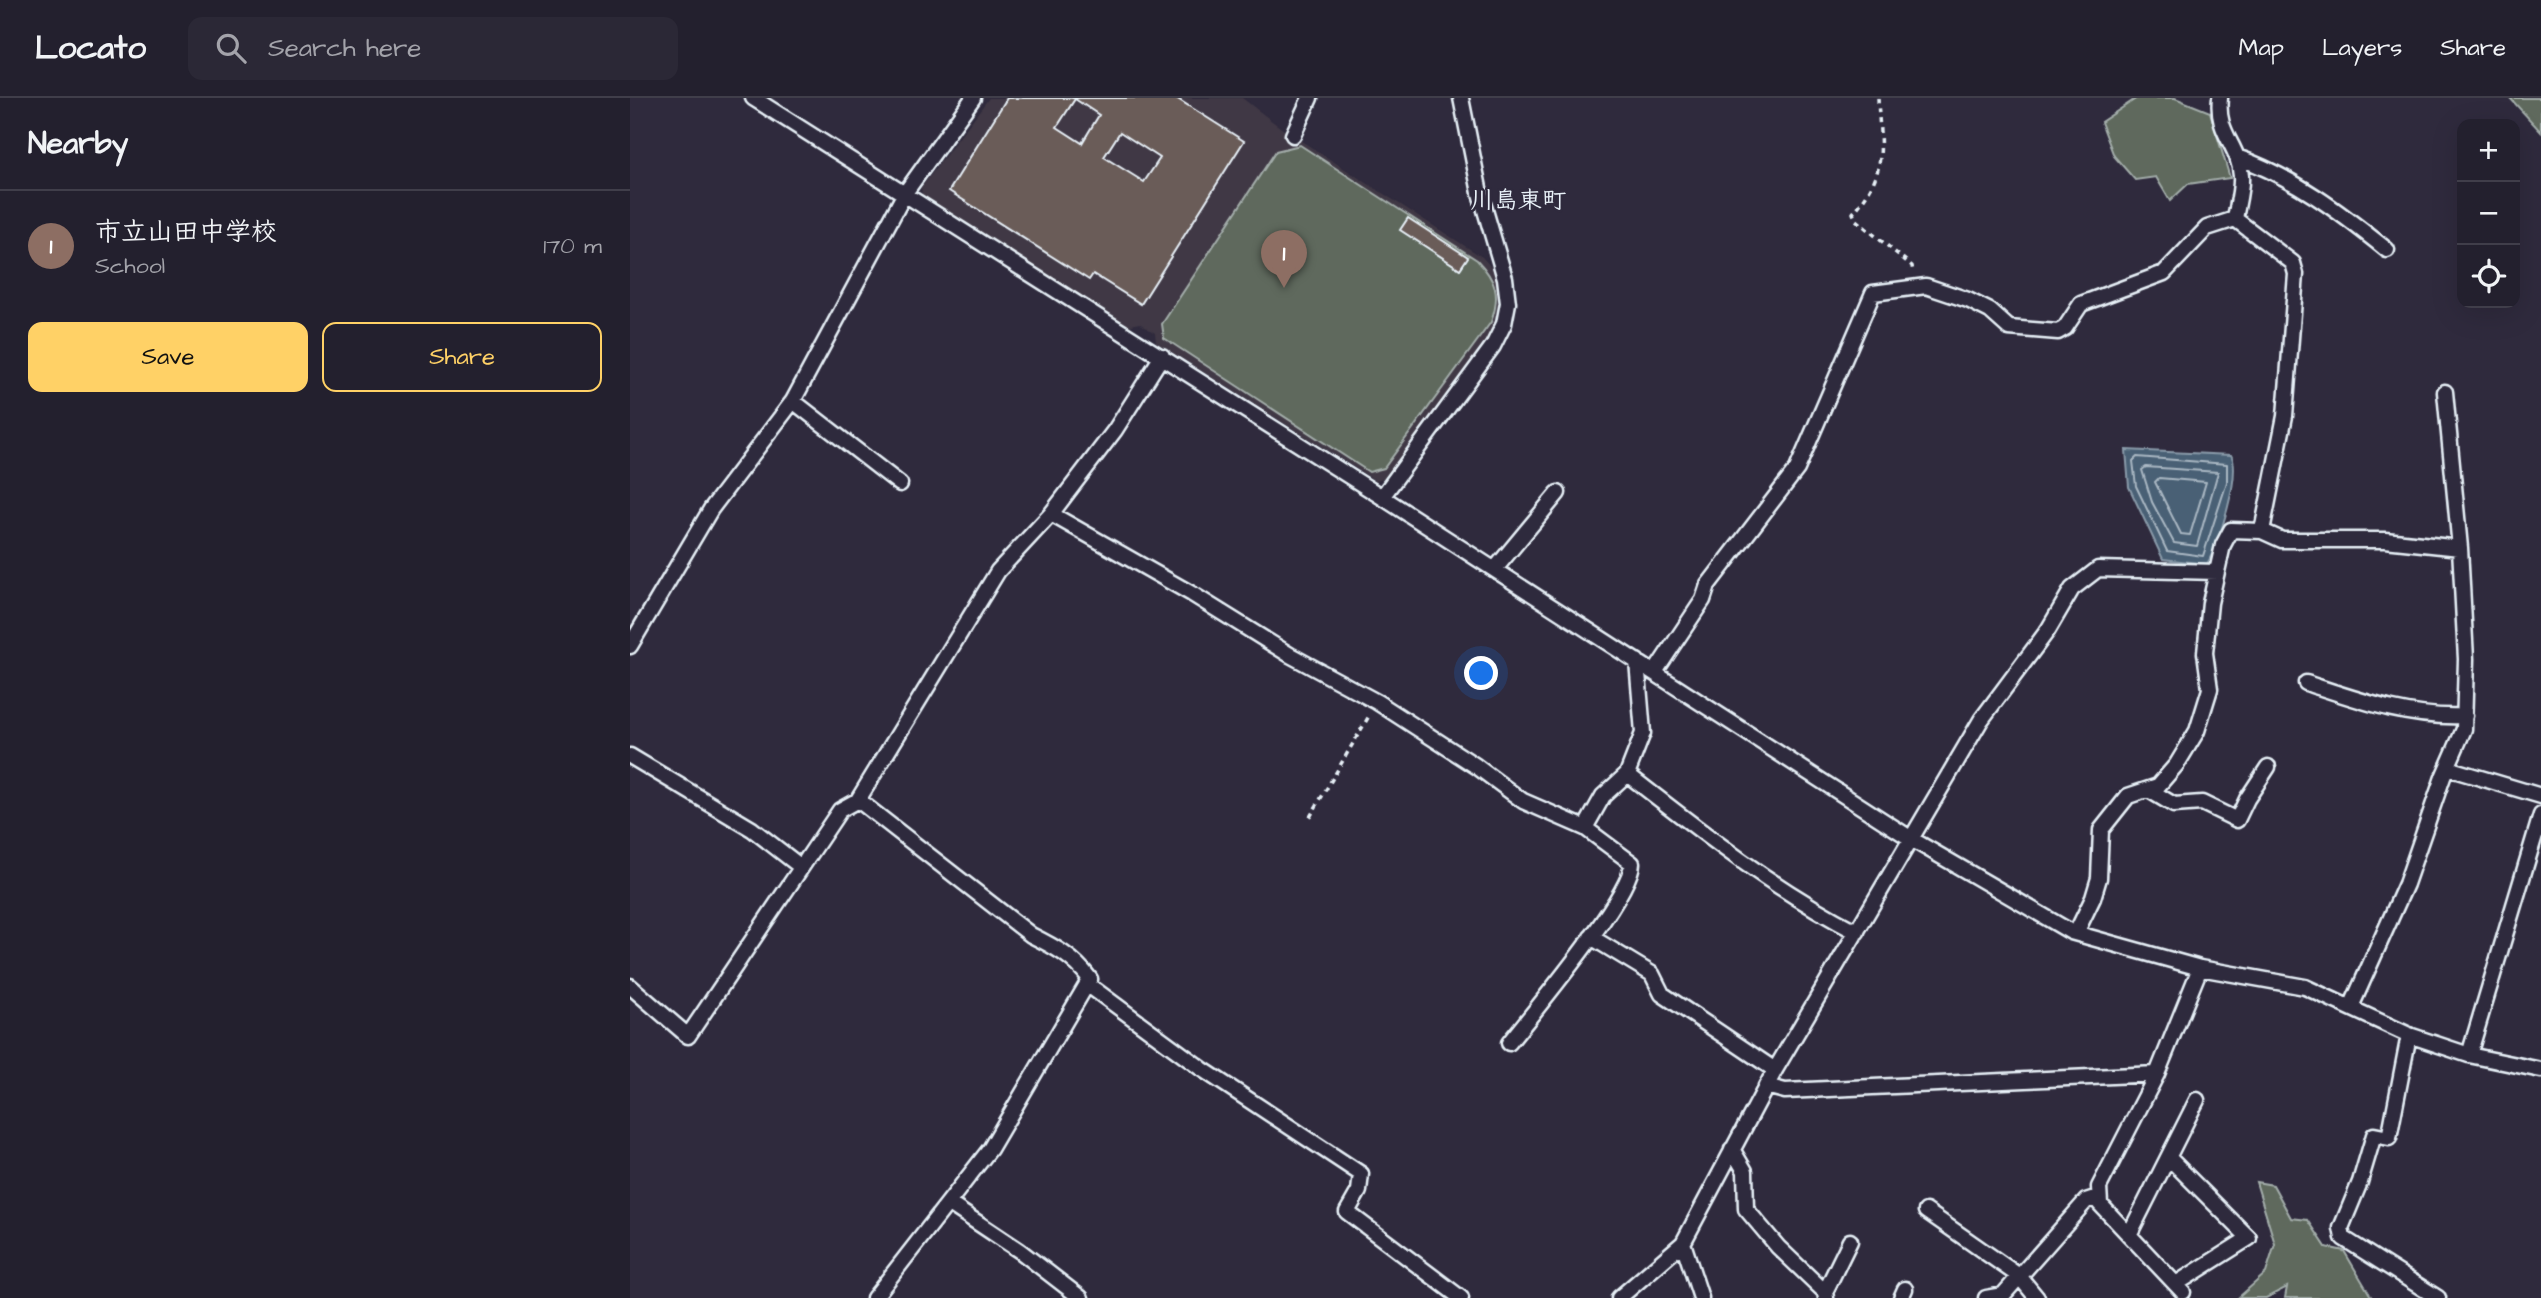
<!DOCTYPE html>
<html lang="en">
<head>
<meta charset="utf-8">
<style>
  :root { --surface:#23202e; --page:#2b2836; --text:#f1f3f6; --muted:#a3a3aa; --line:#403e4a; --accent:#ffd166 }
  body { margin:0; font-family:"Architects Daughter","Klee One",sans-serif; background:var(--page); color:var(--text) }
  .controls { position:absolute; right:21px; top:21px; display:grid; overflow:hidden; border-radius:14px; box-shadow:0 7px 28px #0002 }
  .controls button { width:63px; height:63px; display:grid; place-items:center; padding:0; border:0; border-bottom:2px solid var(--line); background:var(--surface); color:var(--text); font:35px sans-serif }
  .you { position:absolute; left:852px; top:576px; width:24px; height:24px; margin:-18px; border:5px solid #fff; border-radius:50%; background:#1a73e8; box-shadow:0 0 0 10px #1a73e833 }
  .badge { display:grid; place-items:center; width:46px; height:46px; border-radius:50%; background:var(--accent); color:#fff; font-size:23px; font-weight:700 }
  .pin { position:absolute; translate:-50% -58px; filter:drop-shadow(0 2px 4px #0008) }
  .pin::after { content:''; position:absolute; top:37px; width:24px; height:21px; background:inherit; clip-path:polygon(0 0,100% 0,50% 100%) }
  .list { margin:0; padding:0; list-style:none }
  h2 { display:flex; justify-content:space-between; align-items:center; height:91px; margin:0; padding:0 28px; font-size:30px }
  h2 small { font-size:23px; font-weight:400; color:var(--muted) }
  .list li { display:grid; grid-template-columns:46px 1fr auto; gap:21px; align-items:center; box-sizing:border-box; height:112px; padding:0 28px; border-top:2px solid var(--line) }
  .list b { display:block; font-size:26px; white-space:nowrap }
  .list p { margin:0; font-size:23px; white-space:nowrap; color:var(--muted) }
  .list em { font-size:23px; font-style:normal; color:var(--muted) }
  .actions { display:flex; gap:14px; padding:21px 28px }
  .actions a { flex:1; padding:16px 0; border:2px solid var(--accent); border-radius:14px; text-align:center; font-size:24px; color:var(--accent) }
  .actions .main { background:var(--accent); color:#111 }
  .icon { flex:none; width:38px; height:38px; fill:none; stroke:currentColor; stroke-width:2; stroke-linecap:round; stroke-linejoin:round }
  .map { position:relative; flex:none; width:1911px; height:1200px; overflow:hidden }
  header { display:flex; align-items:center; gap:42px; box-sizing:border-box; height:98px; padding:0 35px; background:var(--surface); border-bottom:2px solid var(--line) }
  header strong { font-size:33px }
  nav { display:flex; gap:38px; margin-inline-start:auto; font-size:24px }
  .search { width:490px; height:63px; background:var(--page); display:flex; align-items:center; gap:18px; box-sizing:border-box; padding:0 24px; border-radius:14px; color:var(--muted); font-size:26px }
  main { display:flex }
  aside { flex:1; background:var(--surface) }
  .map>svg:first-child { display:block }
</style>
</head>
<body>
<header>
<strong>Locato</strong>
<div class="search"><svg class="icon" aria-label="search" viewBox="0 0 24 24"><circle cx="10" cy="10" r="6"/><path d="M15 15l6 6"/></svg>Search here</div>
<nav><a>Map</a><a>Layers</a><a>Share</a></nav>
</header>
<main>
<aside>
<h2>Nearby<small></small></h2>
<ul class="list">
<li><span class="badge" style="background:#8d6e63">1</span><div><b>市立山田中学校</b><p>School</p></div><em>170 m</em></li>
</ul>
<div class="actions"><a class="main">Save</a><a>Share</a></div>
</aside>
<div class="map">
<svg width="1911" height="1200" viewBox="0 0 1911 1200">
  <rect width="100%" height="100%" fill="#2f2a3d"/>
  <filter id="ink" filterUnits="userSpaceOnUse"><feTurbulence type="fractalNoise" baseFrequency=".0143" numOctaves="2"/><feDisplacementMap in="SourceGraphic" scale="14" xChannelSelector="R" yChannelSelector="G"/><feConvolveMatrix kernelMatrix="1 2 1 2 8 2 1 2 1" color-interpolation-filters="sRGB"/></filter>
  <g filter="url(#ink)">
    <path fill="#413945" d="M359 0H612L651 30 852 159 868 177 873 203 869 224 755 380 746 383 526 244 525 235 509 225 498 228 293 101 291 90Z"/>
    <path fill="#5e695d" stroke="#a3adaa" stroke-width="2" d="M1507 0H1545L1580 14 1600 80 1558 86 1540 103 1526 79 1505 82 1484 58 1471 24Z
      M1880 0H1911V34Z
      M670 47 847 162C866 182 871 197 861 224L754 370 739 374 534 240 532 226 646 53Z
      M1626 1084 1643 1087 1661 1120 1678 1122 1696 1149 1714 1153 1742 1200H1655L1657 1189 1636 1200H1608L1636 1175 1645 1146Z"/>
    <path fill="#4a6074" stroke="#899aa9" stroke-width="2" d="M1496 352 1601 357C1612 375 1588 448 1577 466L1533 461 1499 389Z"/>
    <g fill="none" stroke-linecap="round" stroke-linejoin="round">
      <path stroke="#a9b7c3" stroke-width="2" d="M1507 359 1597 366V384L1573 458 1537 453 1506 388 1503 363Z
        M1516 369 1588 374 1567 448 1544 445 1522 404 1512 372Z
        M1529 380 1576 384 1560 437 1551 436 1525 384Z"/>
    </g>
    <path fill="#6b5c59" stroke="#e8f1f8" stroke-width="2" fill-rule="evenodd" d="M377 0H546L614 43 511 206 463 176 459 182 319 93ZM445 1 469 17 452 45 427 29ZM490 34 530 60 514 84 474 59Z
      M778 120 838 159 830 171 770 132Z"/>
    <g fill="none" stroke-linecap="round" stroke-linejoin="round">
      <defs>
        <path id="minor" d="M123 0 752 399 1283 742 1441 834 1570 870 1675 889 1779 937 1839 957 1911 972
          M663 37 680 0
          M1607 59C1664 79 1710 114 1757 152
          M163 303 270 386
          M752 399 863 248 874 226 878 205 875 180 850 95 831 0
          M421 416 562 496 660 557 747 604 846 668 893 703 955 730 1002 765C1002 797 904 913 879 945
          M1632 433 1652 442H1755L1830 450
          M865 471 928 395
          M0 548 81 411 163 303 275 95 343 0
          M1025 574 1073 502 1078 487 1167 371 1243 195 1296 188 1338 202 1360 213 1379 230 1428 234 1435 230 1451 206 1534 175 1577 130 1605 121
          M1676 585C1728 602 1779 621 1835 618
          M0 658 122 731 171 769
          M1817 670 1911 698
          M997 676C1070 733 1145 792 1227 834
          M1519 692 1544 707 1572 705 1607 722 1617 701 1638 669
          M955 730 973 698 997 676 1013 635 1007 563
          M1446 835 1463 800 1469 780 1471 732 1498 698 1528 688 1547 666 1567 633 1580 591 1575 555 1580 505 1593 447 1601 432 1632 433 1655 318 1666 176 1663 165 1605 121C1607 108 1612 91 1611 78 1609 46 1586 37 1590 0
          M961 839 1022 876 1032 896 1145 972
          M457 886 572 971 731 1076 729 1093 717 1114 831 1200
          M0 888 58 938 210 712 228 702
          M1721 909 1776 786 1813 679 1834 631 1836 561 1830 450 1815 294
          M1779 937 1759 1040 1744 1037 1730 1084 1711 1130 1713 1140 1808 1200
          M1839 957 1911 717
          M1136 988 1155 993 1527 976
          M1102 1051 1115 1073 1116 1111 1148 1149 1195 1194 1196 1200
          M1539 1060 1619 1140 1546 1186
          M318 1105 390 1153 451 1200
          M1296 1113 1389 1178 1407 1200
          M1499 1137 1567 1002
          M1053 1145 1071 1200
          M1195 1194 1220 1143
          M1553 1194 1470 1106 1469 1089 1527 976 1570 870
          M244 1200 360 1051 460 881C444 859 425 849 401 837L228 702 368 473 421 416 485 332 532 258
          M989 1200 1053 1145 1145 972 1351 622 1418 532 1442 491 1468 471 1587 474
          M1271 1200 1275 1191
          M1356 1200 1373 1197 1456 1103 1468 1099"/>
      </defs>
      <use href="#minor" stroke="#e8f1f8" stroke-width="19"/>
      <path stroke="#e8f1f8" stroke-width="3.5" stroke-dasharray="5 5" stroke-linecap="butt" d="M1248 0C1250 51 1259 73 1223 115L1226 122 1282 168 1283 174
        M680 719 739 618"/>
      <use href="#minor" stroke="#2f2a3d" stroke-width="14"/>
    </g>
  </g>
  <g text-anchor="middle" stroke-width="5" stroke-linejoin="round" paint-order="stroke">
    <g font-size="24" font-weight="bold" fill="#e8f1f8" stroke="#2f2a3d">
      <text x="888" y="110">川島東町</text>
    </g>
  </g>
</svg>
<div class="controls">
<button>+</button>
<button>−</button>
<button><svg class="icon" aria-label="locate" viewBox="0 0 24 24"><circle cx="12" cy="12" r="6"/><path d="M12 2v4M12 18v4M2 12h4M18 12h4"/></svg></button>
</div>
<div class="you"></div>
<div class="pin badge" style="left:654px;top:190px;background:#8d6e63">1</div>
</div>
</main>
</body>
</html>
